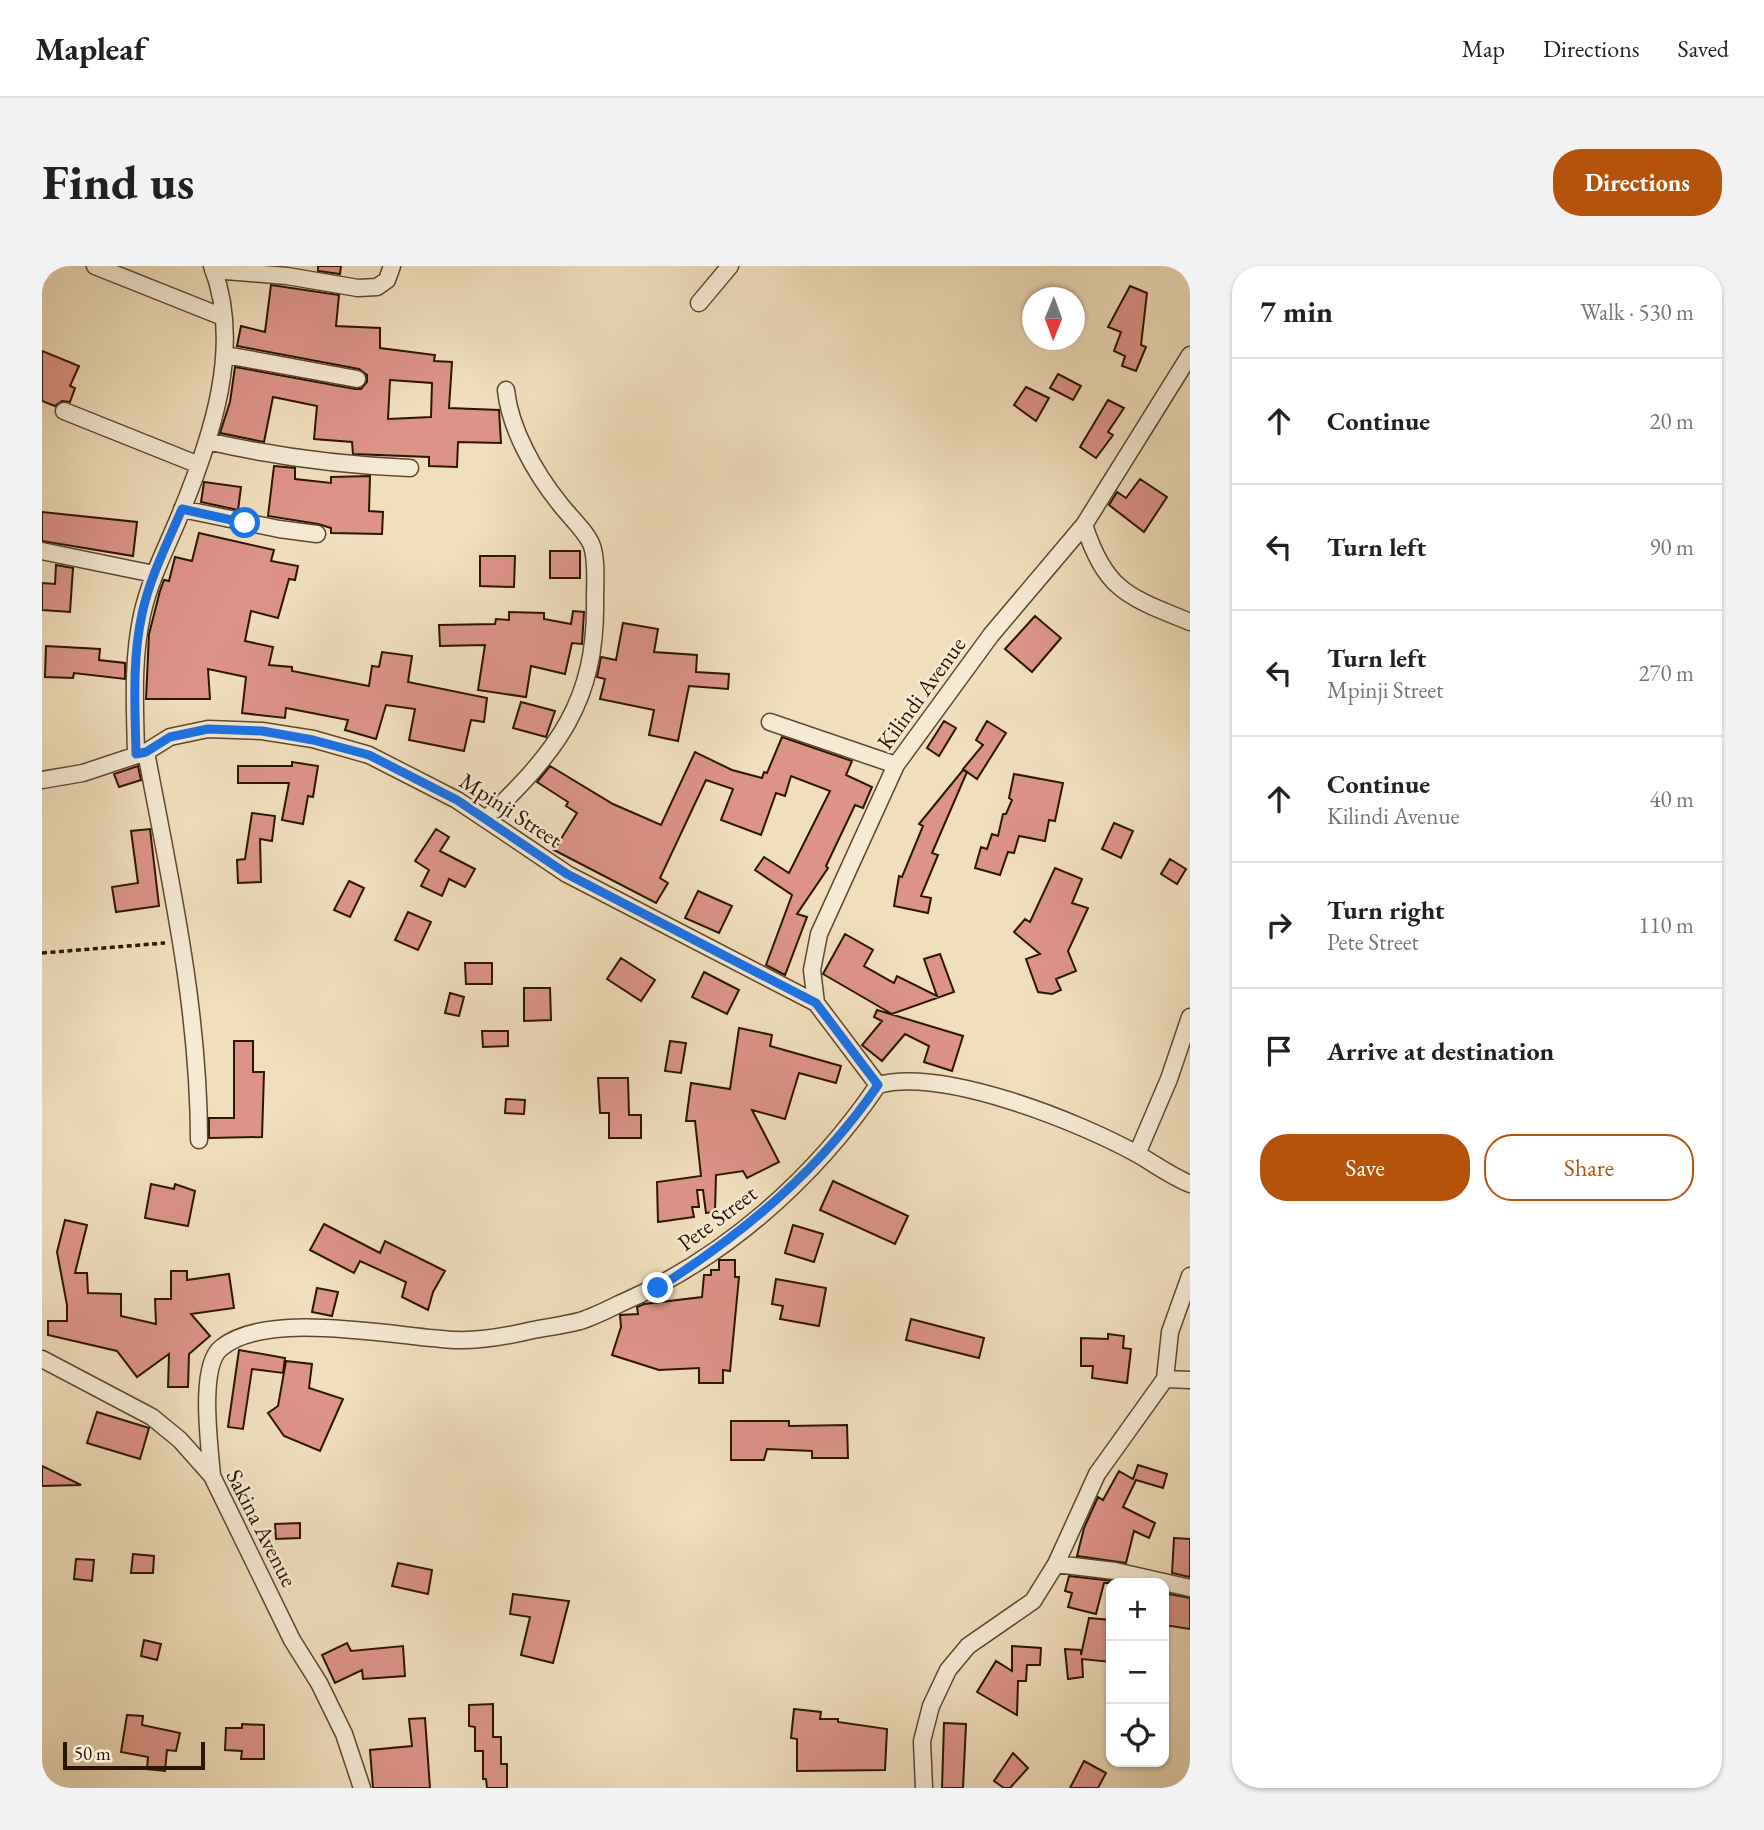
<!DOCTYPE html>
<html lang="en">
<head>
<meta charset="utf-8">
<style>
  :root { --surface:#fff; --page:#f2f2f2; --text:#202124; --muted:#757577; --line:#e0e0e0; --accent:#b45309 }
  body { margin:0; font-family:"EB Garamond",serif; background:var(--page); color:var(--text) }
  .controls { position:absolute; right:21px; bottom:21px; display:grid; overflow:hidden; border-radius:14px; box-shadow:0 2px 5px #0004 }
  .controls button { width:63px; height:63px; display:grid; place-items:center; padding:0; border:0; border-bottom:2px solid var(--line); background:var(--surface); color:var(--text); font:35px sans-serif }
  .compass { position:absolute; left:980px; top:21px; width:63px; height:63px; border-radius:50%; background:var(--surface); box-shadow:0 2px 5px #0004; rotate:181deg }
  .scale { position:absolute; left:21px; bottom:18px; width:142px; box-sizing:border-box; padding-left:7px; border:4px solid #2c1600; border-top:0; font-size:19px; line-height:24px; white-space:nowrap; color:#2c1600; -webkit-text-stroke:5px #f6ead3; paint-order:stroke }
  .stop { position:absolute; width:21px; height:21px; margin:-16px; border:5px solid #1a73e8; border-radius:50%; background:#fff }
  .stop.end { background:#1a73e8; border-color:#fff; box-shadow:0 2px 7px #0008 }
  .list { margin:0; padding:0; list-style:none }
  h2 { display:flex; justify-content:space-between; align-items:center; height:91px; margin:0; padding:0 28px; font-size:30px }
  h2 small { font-size:23px; font-weight:400; color:var(--muted) }
  .list li { display:grid; grid-template-columns:46px 1fr auto; gap:21px; align-items:center; box-sizing:border-box; height:126px; padding:0 28px; border-top:2px solid var(--line) }
  .list b { display:block; font-size:26px; white-space:nowrap }
  .list p { margin:0; font-size:23px; white-space:nowrap; color:var(--muted) }
  .list em { font-size:23px; font-style:normal; color:var(--muted) }
  .actions { display:flex; gap:14px; padding:21px 28px }
  .actions a { flex:1; padding:16px 0; border:2px solid var(--accent); border-radius:28px; text-align:center; font-size:24px; color:var(--accent) }
  .actions .main { background:var(--accent); color:#fff }
  .icon { flex:none; width:38px; height:38px; fill:none; stroke:currentColor; stroke-width:2; stroke-linecap:round; stroke-linejoin:round }
  .map { position:relative; flex:none; width:1148px; height:1522px; overflow:hidden; border-radius:28px }
  header { display:flex; align-items:center; gap:42px; box-sizing:border-box; height:98px; padding:0 35px; background:var(--surface); border-bottom:2px solid var(--line) }
  header strong { font-size:33px }
  nav { display:flex; gap:38px; margin-inline-start:auto; font-size:24px }
  .intro { display:flex; align-items:center; justify-content:space-between; box-sizing:border-box; height:168px; padding:0 42px }
  h1 { margin:0; font-size:49px }
  .button { padding:18px 32px; border-radius:28px; background:var(--accent); color:#fff; font-size:24px; font-weight:700 }
  main { display:flex; gap:42px; padding:0 42px }
  aside { flex:1; background:var(--surface); border-radius:28px; box-shadow:0 2px 5px #0004 }
  .map>svg:first-child { display:block }
</style>
</head>
<body>
<header>
<strong>Mapleaf</strong>
<nav><a>Map</a><a>Directions</a><a>Saved</a></nav>
</header>
<div class="intro"><h1>Find us</h1><a class="button">Directions</a></div>
<main>
<div class="map">
<svg width="1148" height="1522" viewBox="0 0 1148 1522">
  <rect width="100%" height="100%" fill="#f1debb"/>
  <filter id="stains"><feTurbulence type="fractalNoise" baseFrequency=".00286" numOctaves="4"/><feColorMatrix values="0 0 0 0 .2 0 0 0 0 .09 0 0 0 0 .02 0 0 0 .5 -.17"/></filter>
  <radialGradient id="worn" r=".72"><stop offset=".6" stop-color="#630" stop-opacity="0"/><stop offset="1" stop-color="#630" stop-opacity=".3"/></radialGradient>
  <path fill="#dc9487" stroke="#2c1600" stroke-width="2" fill-rule="evenodd" d="M276 0H299L298 8 276 5Z
    M229 19 297 29 294 60 338 62V82L393 89 392 95 410 96 407 142 457 144 459 177 416 176 415 201 387 200V191L311 188 310 176 272 173 275 140 231 131 222 176 178 167 188 136 193 101 313 123H319L325 116V109L317 103 195 80 199 60 223 66ZM348 114 390 117 389 151 346 153Z
    M1088 20 1105 27 1099 79 1104 81 1094 105 1080 100 1083 90 1072 85 1079 66 1066 61Z
    M0 85 37 100 28 120 33 122 28 136 20 135 13 140 0 135Z
    M1016 108 1039 120 1031 134 1008 122Z
    M984 121 1007 132 994 155 972 139Z
    M1066 134 1082 142 1066 166 1071 169 1054 192 1038 181Z
    M232 200 253 202V213L289 217V211L328 210 327 245 341 246 340 268 289 267V262L276 258 226 250Z
    M1098 213 1125 231 1102 266 1067 239 1075 226 1084 232Z
    M162 216 199 221 196 244 159 236Z
    M0 246 95 256 91 290 0 275Z
    M157 267 232 284 229 295 256 300 253 314 247 313 236 352 209 345 203 375 231 381 227 399 250 401V405L327 420 330 400 337 401 340 386 370 390 366 416 445 432 442 456 429 454 422 485 367 474 373 443 344 439 334 473 303 464 306 454 244 442 243 452 200 447 204 411 166 403 168 433H104L107 368 118 325 122 314 127 315 133 291 150 295Z
    M508 285H538V312H508Z
    M438 290H473L472 321 438 320Z
    M14 299 31 302 28 346 0 344V317L13 318Z
    M531 345 542 346 540 378 530 377 523 408 489 400 484 431 436 424 443 379 398 380 397 359 453 358 454 353 467 354V346L502 347V353L529 358Z
    M993 350 1019 372 990 406 963 383Z
    M581 357 616 363 612 386 655 389 654 406 687 408 686 423 647 420 636 475 607 469 612 444 558 433 563 413 555 411 559 391 574 394Z
    M4 380 58 383 57 394 83 397V413L32 407 31 412 3 411Z
    M479 436 513 445 504 471 471 462Z
    M902 455 914 462 897 490 885 482Z
    M945 455 964 467 935 513 921 503 941 479 934 474Z
    M740 471 810 495 804 509 830 521 821 542 813 539 784 600 786 602 755 648 765 651 743 709 724 699 750 629 713 604 722 591 747 607 788 525 749 510 743 530 734 527 719 569 679 554 691 523 664 514 618 612 626 617 614 637 512 584 535 547 524 540 526 536 495 516 508 500 571 538 619 559 653 486 690 504 720 512 722 506 725 507Z
    M250 496 276 500 271 531 266 530 261 558 240 554 247 517H196V500H250Z
    M96 500 99 514 77 521 72 508Z
    M921 504 925 506 890 587 896 589 879 630 889 632 886 647 852 640 857 610 860 611 881 560 877 558Z
    M972 508 1021 517 1013 555 1007 554 1003 575 977 570 972 587 966 586 958 609 933 602 939 581 945 583 950 568 956 570 961 548H964L970 534 967 532Z
    M210 547 233 550 230 575 218 573 219 616 196 617 195 594 203 593Z
    M1072 557 1091 565 1079 592 1060 583Z
    M108 563 117 640 74 646 70 621 96 617 89 565Z
    M394 563 407 571 398 585 433 603 423 621 407 613 400 630 379 620 387 604 373 595Z
    M1128 593 1144 603 1135 618 1119 608Z
    M1013 602 1040 613 1030 637 1046 642 1026 685 1034 705 1014 713 1019 724 1010 728 996 726 984 693 998 688 972 666 983 653 988 656Z
    M307 615 322 622 308 651 292 644Z
    M656 625 690 640 677 667 643 652Z
    M366 646 389 656 376 684 353 674Z
    M803 668 831 684 822 700 852 717 855 710 895 730 882 693 898 688 912 726 850 748 781 708Z
    M579 692 613 714 599 735 565 713Z
    M423 697H450V718H424Z
    M662 706 697 724 685 748 650 731Z
    M482 722H508L509 754 482 755Z
    M408 727 422 731 417 750 403 747Z
    M835 744 921 770 910 805 882 796 887 780 863 768 840 795 820 779 840 755 832 751Z
    M697 762 730 769 728 780 799 800 794 817 757 807 743 853 710 844 737 896 705 912 701 905 674 909 673 946 664 947 661 924H655L657 941H650L652 951 616 956 615 916 659 910 653 855H644L649 817 688 823Z
    M440 765H466V780L441 781Z
    M192 775H211V806H222L220 871 167 872V852H192Z
    M628 775 644 777 639 807 623 805Z
    M556 812H586L587 849H599V872H567V847H558Z
    M464 833 483 834 482 848 463 847Z
    M791 915 866 950 853 978 778 944Z
    M109 918 132 923 133 918 153 925 146 960 103 952Z
    M23 954 45 959 33 1007H45L46 1027 79 1028V1050L114 1058 113 1033H129V1005H145V1014L187 1008 192 1042 149 1048 168 1070 147 1088 146 1121H126L127 1088 95 1111 75 1085 6 1069V1055H25V1039L15 986Z
    M282 958 338 987 343 975 403 1005 391 1026 386 1044 360 1031 364 1016 318 995 312 1007 268 984Z
    M751 959 781 968 772 996 743 987Z
    M677 994H693V1011H697L688 1105 681 1104V1117H657V1102L617 1104 570 1089 579 1061 578 1049 596 1048 595 1041 602 1038 660 1031 662 1009H669V1004H677Z
    M734 1013 784 1022 777 1060 738 1053 741 1040 730 1038Z
    M275 1022 296 1026 290 1050 270 1046Z
    M869 1053 942 1072 937 1092 864 1074Z
    M1066 1068 1082 1070 1081 1082 1089 1083 1085 1117 1050 1112 1051 1100H1039V1072L1066 1073Z
    M197 1084 243 1092 241 1107 210 1103 201 1163 186 1161Z
    M244 1095 270 1098 267 1122 301 1133 278 1185 242 1170 226 1147 236 1140Z
    M55 1146 107 1162 98 1193 45 1177Z
    M689 1155H747V1160L805 1159 806 1192H770V1185L725 1183 722 1194H689Z
    M1096 1199 1125 1208 1121 1222 1094 1214 1081 1241 1113 1257 1107 1272 1092 1265 1084 1297 1035 1290 1042 1262 1056 1231 1061 1234 1077 1205 1091 1213Z
    M0 1200 39 1219 0 1220Z
    M258 1257V1272L234 1273 233 1258Z
    M1132 1272 1148 1273V1311L1130 1307Z
    M91 1288 112 1290 111 1307H89Z
    M34 1293 52 1294 50 1315 32 1313Z
    M356 1297 390 1304 386 1328 350 1320Z
    M1027 1310 1071 1315 1079 1317H1062L1054 1348 1026 1341 1030 1327 1023 1325Z
    M1122 1327 1148 1332V1363L1122 1359Z
    M471 1328 527 1335 511 1397 479 1389 488 1351 468 1348Z
    M1047 1352 1069 1354V1396L1040 1393 1041 1411 1026 1413 1023 1383 1039 1384V1389Z
    M102 1374 119 1378 115 1394 99 1390Z
    M305 1377 309 1385 361 1380 363 1410 321 1413 320 1404 293 1417 280 1389Z
    M970 1380 999 1382 998 1399H985L984 1415H976L975 1449 935 1426 954 1395 970 1405Z
    M451 1438V1471H459V1498H465V1522H445L444 1513H441V1485H433V1461L427 1460V1439Z
    M752 1443 779 1446 778 1453H796V1456L845 1463 843 1504 755 1505V1473L749 1472Z
    M85 1449 101 1450 100 1459 138 1467 134 1485 125 1484 123 1505 105 1503 106 1491 79 1486Z
    M383 1452 388 1522H331L328 1484 370 1480 367 1453Z
    M902 1457 924 1458 921 1522H900Z
    M200 1458 222 1459V1493H199L200 1485 183 1484 184 1462H200Z
    M971 1487 986 1502 968 1522H962L952 1515Z
    M1042 1495 1064 1507 1056 1522H1028Z"/>
  <g fill="none" stroke-linecap="round" stroke-linejoin="round">
    <defs>
      <path id="minor" d="M53 0 181 51
        M171 4 245 10 316 22 335 21 345 14 350 0
        M657 37 688 0
        M184 89 315 113
        M22 145 157 199
        M165 175C234 191 297 199 368 202
        M140 243 237 263 275 268
        M1042 259C1065 326 1085 330 1148 356
        M0 285 112 308
        M728 456 854 499
        M104 486C128 614 157 742 157 874
        M94 488C93 441 90 395 100 349 108 312 126 279 140 244 170 170 201 79 170 0
        M0 514 41 507 104 486 128 471 166 463 220 465 271 473 327 489 415 534 525 608 774 737
        M444 553C515 485 555 436 553 333 553 317 555 295 550 280 545 266 527 250 518 238 493 207 468 163 464 124
        M836 819 774 737 770 704 777 668 854 499 949 369 1042 259 1148 89
        M1095 888 1127 813 1148 751
        M0 1093 110 1151 138 1174 170 1210 250 1374 277 1417 302 1468 320 1522
        M1123 1113 1148 1114
        M170 1210C168 1182 156 1101 179 1082 226 1043 353 1071 413 1074 438 1075 466 1070 491 1064 507 1061 523 1059 538 1055 551 1051 565 1044 577 1038 682 993 772 913 836 819 901 801 1038 856 1097 889 1114 899 1129 910 1148 918
        M1014 1298 1073 1305 1148 1322
        M882 1522 880 1475 889 1440 906 1404 926 1380 991 1335 1014 1298 1055 1208 1123 1113 1128 1066 1148 1010"/>
    </defs>
    <use href="#minor" stroke="#5d482f" stroke-width="19"/>
    <path stroke="#2c1600" stroke-width="3.5" stroke-dasharray="5 3.5" stroke-linecap="butt" d="M0 687 123 677"/>
    <use href="#minor" stroke="#f6ead3" stroke-width="16"/>
  </g>
  <g fill="none" stroke-linecap="round" stroke-linejoin="round">
    <path stroke="#1a73e8" stroke-width="9" d="M203 257 140 243C125 278 108 311 100 348 90 394 93 441 94 488L104 486 128 471 166 463 220 465 271 474 327 489 415 534 525 608 774 737 836 819C778 904 702 967 616 1022"/>
  </g>
  <g text-anchor="middle" stroke-width="5" stroke-linejoin="round" paint-order="stroke">
    <g font-size="23" fill="#2c1600" stroke="#f6ead3">
      <text transform="translate(879 427) rotate(-54)" y="8">Kilindi Avenue</text>
      <text transform="translate(469 544) rotate(33)" y="8">Mpinji Street</text>
      <text transform="translate(675 952) rotate(-37)" y="8">Pete Street</text>
      <text transform="translate(220 1262) rotate(63)" y="8">Sakina Avenue</text>
    </g>
  </g>
  <rect width="100%" height="100%" filter="url(#stains)"/>
  <rect width="100%" height="100%" fill="url(#worn)"/>
</svg>
<div class="controls">
<button>+</button>
<button>−</button>
<button><svg class="icon" aria-label="locate" viewBox="0 0 24 24"><circle cx="12" cy="12" r="6"/><path d="M12 2v4M12 18v4M2 12h4M18 12h4"/></svg></button>
</div>
<svg class="compass" viewBox="-18 -18 36 36"><path d="M0-13l5 13h-10z" fill="#e53935"/><path d="M0 13l5-13h-10z" fill="#757577"/></svg>
<div class="scale">50 m</div>
<div class="stop" style="left:203px;top:257px"></div>
<div class="stop end" style="left:616px;top:1022px"></div>
</div>
<aside>
<h2>7 min<small>Walk · 530 m</small></h2>
<ul class="list">
<li><svg class="icon" aria-label="ahead" viewBox="0 0 24 24"><path d="M12 20V5M6 11l6-6 6 6"/></svg><div><b>Continue</b></div><em>20 m</em></li>
<li><svg class="icon" aria-label="left" viewBox="0 0 24 24"><path d="M17 20v-9H6M10 6l-5 5 5 5"/></svg><div><b>Turn left</b></div><em>90 m</em></li>
<li><svg class="icon" aria-label="left" viewBox="0 0 24 24"><path d="M17 20v-9H6M10 6l-5 5 5 5"/></svg><div><b>Turn left</b><p>Mpinji Street</p></div><em>270 m</em></li>
<li><svg class="icon" aria-label="ahead" viewBox="0 0 24 24"><path d="M12 20V5M6 11l6-6 6 6"/></svg><div><b>Continue</b><p>Kilindi Avenue</p></div><em>40 m</em></li>
<li><svg class="icon" aria-label="right" viewBox="0 0 24 24"><path d="M7 20v-9h11M14 6l5 5-5 5"/></svg><div><b>Turn right</b><p>Pete Street</p></div><em>110 m</em></li>
<li><svg class="icon" aria-label="arrive" viewBox="0 0 24 24"><path d="M6 21V4h12l-3 4 3 4H6"/></svg><div><b>Arrive at destination</b></div></li>
</ul>
<div class="actions"><a class="main">Save</a><a>Share</a></div>
</aside>
</main>
</body>
</html>
